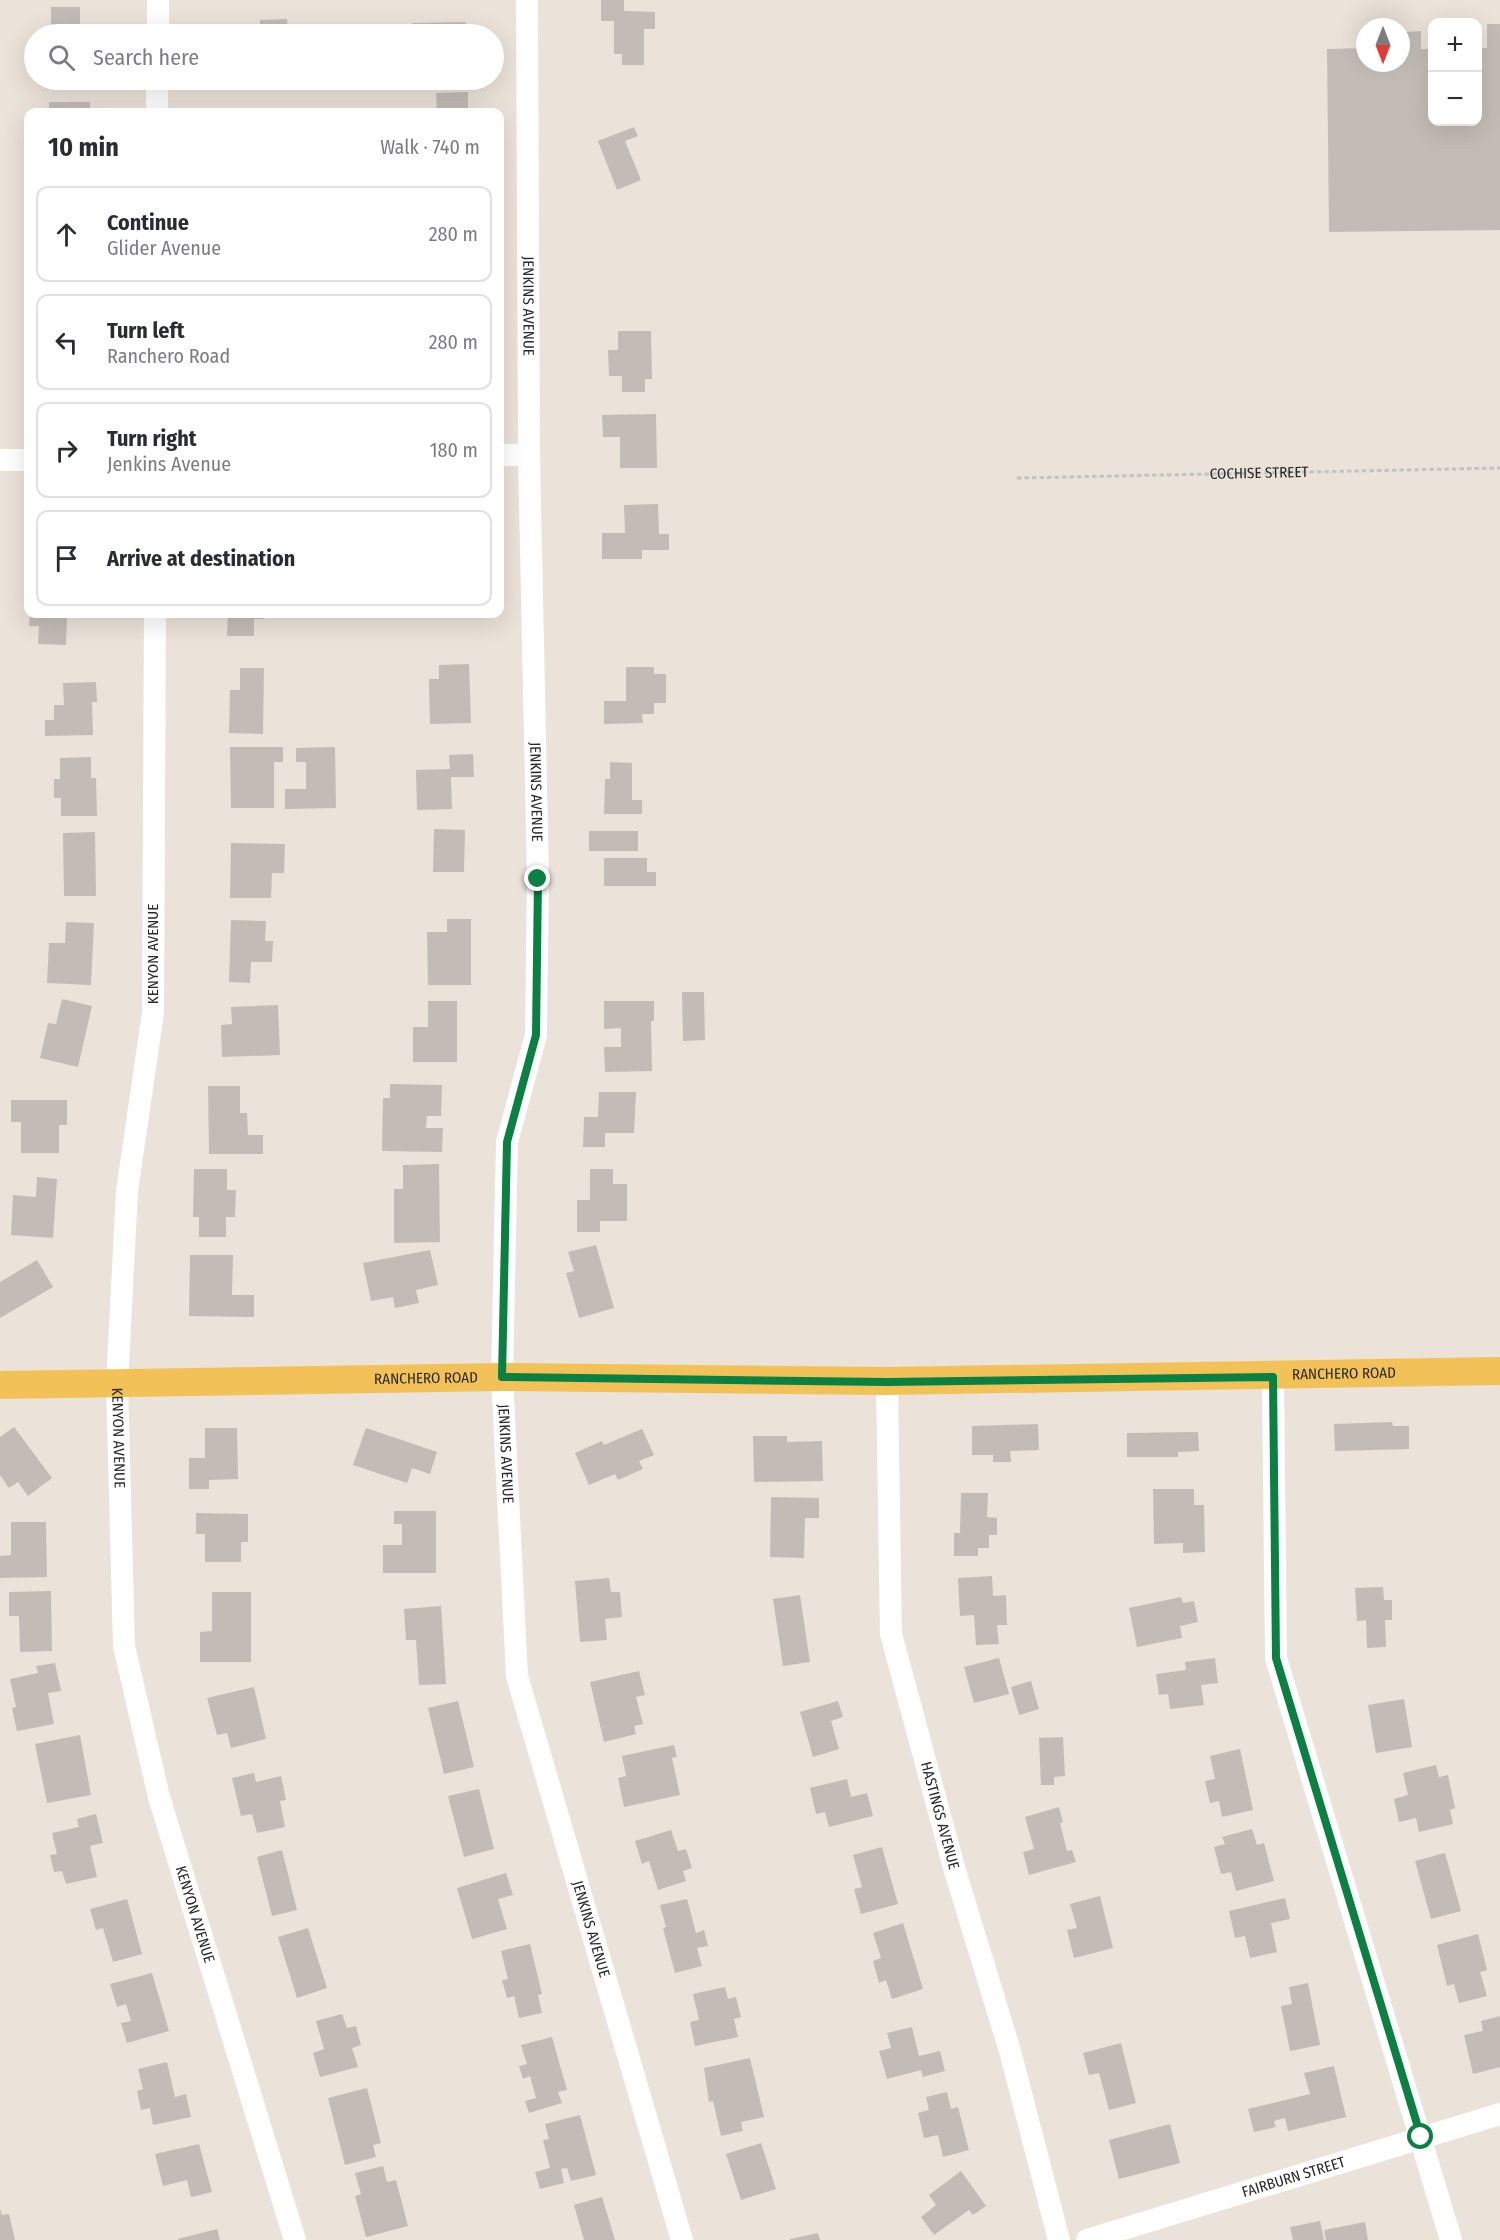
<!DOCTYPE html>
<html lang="en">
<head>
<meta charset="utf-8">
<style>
  :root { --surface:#fff; --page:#f7f7f7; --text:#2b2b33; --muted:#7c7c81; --line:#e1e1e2 }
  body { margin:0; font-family:"Fira Sans Condensed",sans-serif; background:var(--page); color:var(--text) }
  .controls { position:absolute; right:18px; top:18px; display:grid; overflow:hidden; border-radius:12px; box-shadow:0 6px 24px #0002 }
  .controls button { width:54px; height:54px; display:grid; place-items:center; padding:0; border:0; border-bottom:2px solid var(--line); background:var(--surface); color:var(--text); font:30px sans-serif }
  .compass { position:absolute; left:1356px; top:18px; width:54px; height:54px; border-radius:50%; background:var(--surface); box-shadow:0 6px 24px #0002; rotate:180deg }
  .stop { position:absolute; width:18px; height:18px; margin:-14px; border:4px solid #0b8043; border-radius:50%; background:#fff }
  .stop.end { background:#0b8043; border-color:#fff; box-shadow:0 2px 6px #0008 }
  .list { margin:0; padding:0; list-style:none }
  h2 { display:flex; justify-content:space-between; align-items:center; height:78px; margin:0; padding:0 24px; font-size:26px }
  h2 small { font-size:20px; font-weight:400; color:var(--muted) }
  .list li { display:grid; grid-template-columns:39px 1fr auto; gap:18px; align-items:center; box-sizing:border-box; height:96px; margin:0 12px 12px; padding:0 12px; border:2px solid var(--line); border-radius:12px }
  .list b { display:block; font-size:22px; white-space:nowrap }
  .list p { margin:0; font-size:20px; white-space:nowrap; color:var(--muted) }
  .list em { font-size:20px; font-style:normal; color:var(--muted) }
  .icon { flex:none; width:33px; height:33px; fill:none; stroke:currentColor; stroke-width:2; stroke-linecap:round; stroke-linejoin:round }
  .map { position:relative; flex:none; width:1500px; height:2240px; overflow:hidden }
  .search { position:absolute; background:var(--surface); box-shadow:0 6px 24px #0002; left:24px; top:24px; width:480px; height:66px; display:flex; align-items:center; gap:15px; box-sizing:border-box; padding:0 21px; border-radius:33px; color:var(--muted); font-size:22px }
  .panel { position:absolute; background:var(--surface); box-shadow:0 6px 24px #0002; left:24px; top:108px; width:480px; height:510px; border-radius:12px }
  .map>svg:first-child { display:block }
</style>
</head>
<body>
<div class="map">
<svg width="1500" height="2240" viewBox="0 0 1500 2240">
  <rect width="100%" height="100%" fill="#ebe2d9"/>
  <path fill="#c3bcb6" d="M601 0H624V11L655 12V29H644V65H622V54H614V21H601Z
    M51 7H80V34H42V32H51Z
    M287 19 288 34H260V20Z
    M466 22V34H412V23Z
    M1487 24H1500V230L1329 232 1327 49 1365 48V63H1401V48H1404V32L1421 31V49H1432V122H1478V48H1487Z
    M51 80H80V87H51Z
    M468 92V111L437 112 436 93Z
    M49 102H90V112H49Z
    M634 127 638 136 625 141 641 180 617 190 598 141Z
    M618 331H651L652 379H645V392H622V376H609L608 350H618Z
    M656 414 657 468H620V437H603L602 415Z
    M658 504 659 534H669V550H642V559H602V533H625L624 505Z
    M30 614H67L66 645 38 644 39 626H29Z
    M228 614H264V619H254V636H227Z
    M469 664 471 723 430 724 429 679H439V665Z
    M626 667H654V674H666V703H654V714H642L643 723 604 724V701H626Z
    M240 668H264L263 734 229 733 230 690H240Z
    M96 682 97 702H92L93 735 45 736V720H54V705H64L63 683Z
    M230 747H283V762H274V808H231Z
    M335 747 336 808 285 809V789H306V762H296V748Z
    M473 754 474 777H451L452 809 417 810 416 770 450 769 449 755Z
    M91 757V778H96L97 816H61V798H54V779H60V758Z
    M610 762 632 763V800H642V814H604L605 779H610Z
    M434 829 465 830 464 872H433Z
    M589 831H638V851H589Z
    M95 832 96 896H64L63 833Z
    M231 843 285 844 284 873H272L271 898H230Z
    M604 858H647V872H656V886H604Z
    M447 919H471V985H428L427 932H447Z
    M231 920 266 921 265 941H273L272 962H251L250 983 229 982Z
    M66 922 94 923 91 985 47 983 49 943H65Z
    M682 992H704L705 1040 683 1041Z
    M62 999 92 1006 78 1067 40 1058 48 1023 56 1024Z
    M428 1001H457V1062H413V1027H428Z
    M604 1001H654V1021H651L652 1071 605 1072 604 1047H621V1028L604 1029Z
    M278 1005 280 1055 222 1057 221 1025 232 1024 231 1007Z
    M390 1084 442 1085 441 1116H427L426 1128H443L442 1152 382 1151 383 1098H390Z
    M208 1086H240V1113H247L248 1135H263V1154H209Z
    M599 1092H636L634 1133H605V1147H583L584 1117H598Z
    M11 1100H67V1125H59V1153H21V1122H11Z
    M439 1164 440 1242 394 1243V1189H403V1165Z
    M194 1169H227V1190H236L235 1217H226V1237H199V1217H193Z
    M590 1169H613V1184H627V1221H600V1232H577V1200H590Z
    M37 1177 57 1179 53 1238 11 1235 13 1195 36 1197Z
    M596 1245 614 1308 579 1318 566 1273 574 1271 568 1252Z
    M430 1250 438 1285 416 1290 419 1303 395 1308 393 1297 371 1301 363 1263Z
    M190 1255H233L232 1295H254V1317L189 1316Z
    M37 1260 53 1287 0 1318V1282Z
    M1392 1422 1393 1426H1409V1449L1335 1451 1334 1424Z
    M1038 1424 1039 1450 1010 1451 1011 1462H993V1455H972V1426Z
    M14 1427 52 1478 28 1496 18 1482 9 1488 0 1475V1437Z
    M205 1428H237L238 1479 209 1480V1489H189V1458H205Z
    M366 1428 437 1452 430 1474 412 1468 407 1483 353 1465Z
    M642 1429 654 1455 639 1461 643 1469 618 1480 615 1474 589 1485 575 1453 602 1441 604 1445Z
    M1198 1432 1199 1451 1178 1452V1457H1127V1433Z
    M753 1436H787V1442L822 1441 823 1481 754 1482Z
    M1153 1489H1194V1505H1204L1205 1552 1183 1553V1543L1154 1544Z
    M961 1493H988L987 1517 997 1518V1535H989V1548H978V1556H954V1533H960Z
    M771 1497 819 1498V1518H805L804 1558 770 1557Z
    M394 1511H436V1573H383V1545H402V1524H394Z
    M196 1513 248 1514V1542H241V1562H205V1534H196Z
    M11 1522H46L47 1577 0 1578V1556L11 1555Z
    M992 1576 993 1596 1006 1595 1007 1625H997L999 1644 976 1645 974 1615 960 1616 958 1578Z
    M609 1578 611 1592H620L622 1617 605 1619 607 1640 580 1642 575 1581Z
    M1383 1587 1384 1600H1392V1620H1385L1386 1647 1367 1648 1366 1620 1357 1621 1355 1588Z
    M51 1591 52 1651 20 1652 19 1616H9V1592Z
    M212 1592H251V1662H200V1632L212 1631Z
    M800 1595 810 1662 783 1666 773 1599Z
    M1181 1597 1183 1603 1194 1601 1198 1622 1180 1626 1182 1638 1137 1647 1129 1608Z
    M441 1606 446 1684 419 1685 416 1640H406L404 1609Z
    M999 1658 1009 1694 974 1703 964 1667Z
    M1215 1658 1218 1683 1201 1685 1204 1705 1170 1709 1168 1694 1159 1695 1156 1674 1186 1670 1185 1662Z
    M55 1663 61 1691 48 1693 54 1724 17 1731 12 1708 16 1707 10 1679 38 1673 36 1666Z
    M639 1671 645 1695 636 1697 643 1724 634 1726 636 1734 604 1742 590 1682Z
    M1031 1681 1039 1709 1019 1715 1011 1687Z
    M254 1687 266 1739 231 1748 227 1733 217 1735 207 1698Z
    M1404 1699 1412 1747 1376 1753 1368 1705Z
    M458 1701 474 1767 444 1774 428 1708Z
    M838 1701 843 1717 831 1721 839 1749 813 1757 800 1712Z
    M80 1735 91 1795 47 1803 35 1744Z
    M1063 1737 1065 1776 1054 1777V1785H1041L1039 1738Z
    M674 1745 677 1757 672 1758 680 1795 624 1807 618 1778 626 1776 622 1756Z
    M1240 1749 1253 1810 1222 1817 1219 1801 1210 1803 1205 1781 1215 1779 1210 1756Z
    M1436 1765 1439 1777 1448 1775 1455 1808 1450 1810 1453 1824 1419 1832 1416 1818 1399 1822 1394 1799 1408 1795 1403 1773Z
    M254 1773 256 1782 281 1776 286 1800 280 1801 285 1827 257 1833 252 1814 241 1816 232 1778Z
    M847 1779 851 1797 867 1793 873 1816 829 1827 825 1812 816 1814 810 1788Z
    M479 1789 494 1849 464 1857 448 1796Z
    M1059 1807 1063 1822 1060 1823 1067 1851 1072 1850 1076 1862 1029 1875 1023 1852 1034 1849 1025 1817Z
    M96 1814 103 1843 90 1846 97 1877 66 1884 62 1871 54 1872 50 1855 57 1854 52 1833 79 1827 77 1819Z
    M1252 1829 1257 1845 1264 1843 1274 1881 1236 1891 1231 1872 1221 1874 1214 1847 1225 1844 1222 1837Z
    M671 1830 678 1851 686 1849 692 1868 683 1871 686 1881 658 1890 649 1861 642 1864 635 1841Z
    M882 1847 898 1904 861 1914 854 1889 862 1887 853 1855Z
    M282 1850 297 1910 272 1916 257 1857Z
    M1445 1853 1461 1911 1431 1919 1415 1861Z
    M506 1873 513 1895 498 1899 507 1929 472 1939 457 1888Z
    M1100 1896 1113 1948 1074 1958 1067 1930 1077 1928 1070 1904Z
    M1285 1898 1290 1919 1271 1923 1277 1952 1250 1958 1245 1936 1235 1938 1229 1911Z
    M127 1899 142 1954 113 1962 103 1928 96 1930 90 1909Z
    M687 1899 696 1933 704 1930 708 1946 697 1948 702 1966 675 1973 663 1928 666 1927 660 1905Z
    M903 1923 923 1989 892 1999 886 1980 879 1983 873 1961 881 1958 873 1933Z
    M308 1928 327 1988 297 1998 278 1937Z
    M1478 1934 1487 1970 1480 1972 1487 1996 1459 2003 1454 1984 1447 1986 1437 1945Z
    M530 1944 542 1994 538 1995 542 2013 519 2018 514 1996 507 1998 502 1980 508 1979 501 1951Z
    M152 1973 169 2031 127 2043 121 2023 131 2021 126 2004 117 2007 110 1984Z
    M1308 1983 1320 2045 1290 2051 1281 2006 1292 2004 1289 1987Z
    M725 1987 728 1999 736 1997 741 2017 734 2019 738 2037 695 2046 690 2022 699 2020 693 1994Z
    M342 2014 347 2028 356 2026 361 2045 352 2048 358 2067 320 2077 313 2053 324 2049 316 2021Z
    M1500 2016V2067L1473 2074 1464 2035 1483 2031 1481 2021Z
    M912 2027 919 2056 940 2051 945 2071 923 2077 921 2070 887 2079 879 2051 891 2048 887 2033Z
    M552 2037 567 2090 558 2092 562 2103 529 2113 525 2101 536 2098 530 2076 523 2079 519 2066 527 2064 521 2045Z
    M1121 2043 1136 2103 1109 2110 1099 2073 1089 2075 1083 2053Z
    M750 2058 764 2117 741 2122 743 2131 721 2136 713 2101 709 2102 704 2068Z
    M167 2062 175 2097 186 2094 191 2117 153 2125 150 2108 141 2110 137 2091 143 2089 138 2069Z
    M1334 2066 1346 2117 1288 2131 1285 2118 1274 2121 1276 2127 1254 2132 1248 2109 1310 2094 1304 2073Z
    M367 2088 381 2143 373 2145 376 2157 345 2165 328 2098Z
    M947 2092 951 2109 958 2107 969 2150 943 2157 938 2135 924 2138 918 2113 929 2110 926 2097Z
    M580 2115 596 2175 571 2181 567 2168 561 2169 564 2183 540 2189 535 2172 550 2168 543 2140 549 2139 545 2124Z
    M1170 2124 1180 2163 1119 2179 1109 2140Z
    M761 2143 776 2189 741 2200 726 2154Z
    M199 2144 212 2192 191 2197 187 2180 163 2186 155 2154Z
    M383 2166 387 2182 396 2180 408 2226 366 2237 355 2196 361 2194 355 2173Z
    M961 2171 986 2206 973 2215 969 2210 934 2235 921 2217 936 2205 929 2195Z
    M602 2197 615 2240H584L574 2205Z
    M0 2209 2 2215 9 2214 15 2240H0Z
    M1320 2221 1324 2240H1293L1290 2227Z
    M1365 2222 1368 2240H1326L1324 2230Z
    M217 2229 220 2240H178V2239Z
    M818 2233 820 2240H790V2239Z"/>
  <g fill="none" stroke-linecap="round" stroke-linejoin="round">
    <path stroke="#c3c3c3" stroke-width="3" stroke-dasharray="4.5 3" stroke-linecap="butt" id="s1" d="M1017 478 1500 468"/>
    <g stroke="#fff" stroke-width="22">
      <path id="s2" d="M527 0 529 455 538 879 536 1035 507 1142 502 1377 517 1676 682 2240"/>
      <path d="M158 34V0"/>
      <path d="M157 112V80"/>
      <path d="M500 455H529"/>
      <path d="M0 460H28"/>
      <path id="s3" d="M155 614 153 1013 127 1191 117 1384 124 1646 159 1797 295 2240"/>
      <path d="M1273 1377 1276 1658 1451 2240"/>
      <path id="s4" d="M887 1381 891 1634 955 1871 1010 2051 1059 2240"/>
      <path id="s5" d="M1087 2240 1500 2114"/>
    </g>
    <path stroke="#f2c258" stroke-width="28" id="s6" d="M0 1385 502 1377 887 1381 1500 1371"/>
  </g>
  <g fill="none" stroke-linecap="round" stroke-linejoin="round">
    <path stroke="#0b8043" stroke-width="8" d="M538 879 536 1035 507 1142 502 1377 887 1382 1273 1377 1276 1658 1421 2137"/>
  </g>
  <g text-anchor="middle" stroke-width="4.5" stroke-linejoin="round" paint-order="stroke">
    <g font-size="15" fill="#282828" stroke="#fff">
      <text dy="5" stroke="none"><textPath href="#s2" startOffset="306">JENKINS AVENUE</textPath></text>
      <text dy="5" stroke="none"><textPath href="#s1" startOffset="242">COCHISE STREET</textPath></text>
      <text dy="5" stroke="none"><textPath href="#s2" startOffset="792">JENKINS AVENUE</textPath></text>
      <text transform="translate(153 954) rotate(-90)" y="5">KENYON AVENUE</text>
      <text dy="5" stroke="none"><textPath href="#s6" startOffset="1344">RANCHERO ROAD</textPath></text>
      <text dy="5" stroke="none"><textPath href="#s6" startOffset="426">RANCHERO ROAD</textPath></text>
      <text dy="5" stroke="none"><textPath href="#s3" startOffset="826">KENYON AVENUE</textPath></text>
      <text dy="5" stroke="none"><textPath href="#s2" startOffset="1458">JENKINS AVENUE</textPath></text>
      <text dy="5" stroke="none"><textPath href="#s4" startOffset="441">HASTINGS AVENUE</textPath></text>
      <text dy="5" stroke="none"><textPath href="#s3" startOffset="1312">KENYON AVENUE</textPath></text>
      <text dy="5" stroke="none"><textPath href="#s2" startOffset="1944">JENKINS AVENUE</textPath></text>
      <text dy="5" stroke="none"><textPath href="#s5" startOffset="216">FAIRBURN STREET</textPath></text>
    </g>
  </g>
</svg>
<div class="controls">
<button>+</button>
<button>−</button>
</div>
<svg class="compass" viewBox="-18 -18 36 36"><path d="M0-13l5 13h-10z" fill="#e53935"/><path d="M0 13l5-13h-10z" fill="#7c7c81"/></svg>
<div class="stop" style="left:1421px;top:2137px"></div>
<div class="stop end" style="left:538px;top:879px"></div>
<div class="search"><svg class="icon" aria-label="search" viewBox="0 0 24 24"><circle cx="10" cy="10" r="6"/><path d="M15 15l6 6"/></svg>Search here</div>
<section class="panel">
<h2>10 min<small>Walk · 740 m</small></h2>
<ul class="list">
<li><svg class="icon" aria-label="ahead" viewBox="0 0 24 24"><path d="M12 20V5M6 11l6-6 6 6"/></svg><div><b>Continue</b><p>Glider Avenue</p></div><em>280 m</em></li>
<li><svg class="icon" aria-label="left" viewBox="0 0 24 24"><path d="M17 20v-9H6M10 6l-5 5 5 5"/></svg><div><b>Turn left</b><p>Ranchero Road</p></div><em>280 m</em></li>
<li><svg class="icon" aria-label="right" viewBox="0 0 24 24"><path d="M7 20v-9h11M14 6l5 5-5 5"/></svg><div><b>Turn right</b><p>Jenkins Avenue</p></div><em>180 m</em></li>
<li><svg class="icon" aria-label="arrive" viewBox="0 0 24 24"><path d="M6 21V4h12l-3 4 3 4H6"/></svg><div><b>Arrive at destination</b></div></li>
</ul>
</section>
</div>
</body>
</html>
